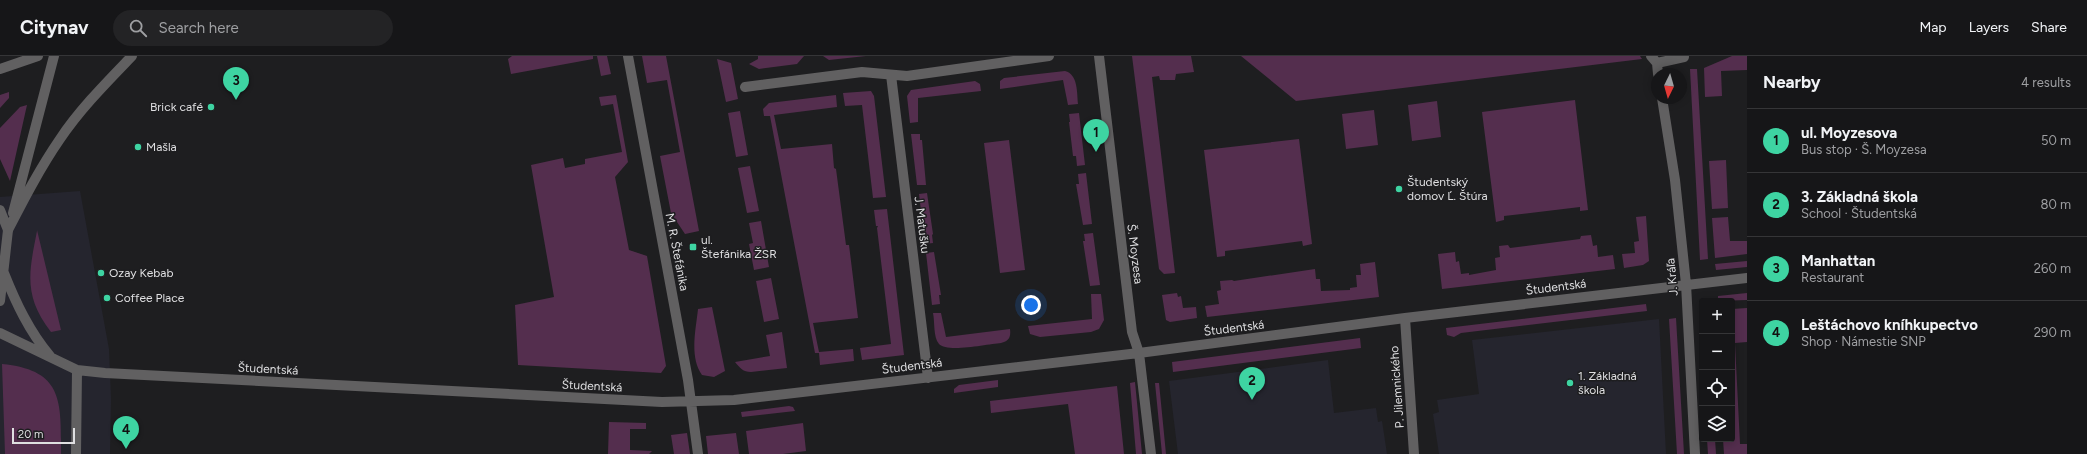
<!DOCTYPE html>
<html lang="en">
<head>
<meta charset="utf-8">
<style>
  :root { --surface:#161618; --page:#232325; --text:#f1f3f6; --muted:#9e9fa2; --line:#353537; --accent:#3ed4a2 }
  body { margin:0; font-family:Figtree,sans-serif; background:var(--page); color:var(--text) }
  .controls { position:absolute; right:12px; bottom:12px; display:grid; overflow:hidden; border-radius:4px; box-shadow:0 2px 10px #0003 }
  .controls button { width:36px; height:36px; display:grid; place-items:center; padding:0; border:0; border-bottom:1px solid var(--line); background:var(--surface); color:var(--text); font:20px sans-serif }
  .compass { position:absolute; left:1651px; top:12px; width:36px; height:36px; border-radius:50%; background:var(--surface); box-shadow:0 2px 10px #0003; rotate:185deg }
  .scale { position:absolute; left:12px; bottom:10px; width:63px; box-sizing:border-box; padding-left:4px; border:2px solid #dfdfe1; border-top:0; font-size:11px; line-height:14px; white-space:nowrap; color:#dfdfe1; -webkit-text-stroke:3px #1e1e20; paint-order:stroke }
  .you { position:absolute; left:1031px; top:249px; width:14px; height:14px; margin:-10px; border:3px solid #fff; border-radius:50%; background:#1a73e8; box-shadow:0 0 0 6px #1a73e833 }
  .badge { display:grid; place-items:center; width:26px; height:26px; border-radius:50%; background:var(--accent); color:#111; font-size:13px; font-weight:700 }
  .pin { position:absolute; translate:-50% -33px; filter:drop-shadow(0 1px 2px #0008) }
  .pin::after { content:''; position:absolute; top:21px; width:14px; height:12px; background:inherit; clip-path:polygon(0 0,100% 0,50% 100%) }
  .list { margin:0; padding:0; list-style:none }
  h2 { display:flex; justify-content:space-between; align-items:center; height:52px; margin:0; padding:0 16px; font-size:17px }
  h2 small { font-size:13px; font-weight:400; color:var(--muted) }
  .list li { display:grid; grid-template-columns:26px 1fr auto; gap:12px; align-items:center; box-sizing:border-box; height:64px; padding:0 16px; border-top:1px solid var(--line) }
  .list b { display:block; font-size:15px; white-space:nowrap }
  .list p { margin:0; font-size:13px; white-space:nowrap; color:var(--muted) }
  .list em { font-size:13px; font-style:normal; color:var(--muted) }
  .icon { flex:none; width:22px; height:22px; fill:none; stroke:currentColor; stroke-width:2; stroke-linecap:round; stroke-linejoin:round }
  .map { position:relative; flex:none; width:1747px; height:398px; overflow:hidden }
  header { display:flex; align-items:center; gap:24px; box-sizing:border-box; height:56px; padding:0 20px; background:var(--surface); border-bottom:1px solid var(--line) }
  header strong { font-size:19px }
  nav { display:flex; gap:22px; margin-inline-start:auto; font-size:14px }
  .search { width:280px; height:36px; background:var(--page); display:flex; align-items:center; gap:10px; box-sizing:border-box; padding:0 14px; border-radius:22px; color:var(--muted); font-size:15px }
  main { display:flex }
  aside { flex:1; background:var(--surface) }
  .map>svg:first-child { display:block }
</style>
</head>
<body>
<header>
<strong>Citynav</strong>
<div class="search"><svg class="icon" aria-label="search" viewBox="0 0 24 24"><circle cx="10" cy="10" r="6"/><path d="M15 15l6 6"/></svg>Search here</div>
<nav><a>Map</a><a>Layers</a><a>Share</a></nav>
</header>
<main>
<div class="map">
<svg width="1747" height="398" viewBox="0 0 1747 398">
  <rect width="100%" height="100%" fill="#1e1e20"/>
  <path fill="#25252e" d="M80 135 109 293 111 343 110 398H0V141Z
    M1659 263 1666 398H1439L1433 358 1439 356 1437 344 1479 338 1472 284Z
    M1328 304 1334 357 1376 352 1378 366 1382 365 1387 398H1178L1169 325Z"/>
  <path fill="#542e4e" d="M512 0H593V3L511 18 508 3Z
    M597 0H607L611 18 601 20Z
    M642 0H666L699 175 685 178 671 157 660 100 680 96 667 24 647 27Z
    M758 0H804L797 8 759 13 749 8 758 3Z
    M823 0H866L829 4Z
    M1132 0H1191L1194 16 1176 18 1175 24H1160L1159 20 1152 21 1175 217 1164 218 1159 213Z
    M1241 0H1640L1642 3 1296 45Z
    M1732 0H1747V14L1721 15 1722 40 1705 41 1704 12Z
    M717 3 731 7 738 43 726 46Z
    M1690 13H1697L1708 203 1700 204Z
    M1065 15C1078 18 1077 37 1078 48L1068 49 1063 24 1000 33V25L1004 22Z
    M975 25 980 28 981 35 918 42V66L910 67 907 40 911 34Z
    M871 35 874 40 886 141 873 142 862 49 845 50 843 37Z
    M9 36V42L0 52V39Z
    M616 39 628 106 615 121 629 194 647 200 666 310 661 317 518 309 515 249 554 241 531 109 563 102 565 112 585 108V103L622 96 613 48 601 50 599 41Z
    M836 39 837 51 774 59 781 93 832 88 834 112 836 113 846 189H849L858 262 813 267 819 296 853 293 854 305 820 309 819 297H815L770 60H764L763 53 769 47Z
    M1575 44 1588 154 1580 155V151L1504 160V164L1496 166 1482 56Z
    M1437 45 1441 81 1412 85 1408 49Z
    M27 49 10 125 0 103V72L20 51Z
    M1374 54 1378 89 1346 93 1342 58Z
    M740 55 748 99 736 101 728 57Z
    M1079 57 1085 109 1077 110 1076 100H1073L1069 66H1070L1069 58Z
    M911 78H920V84H922L926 129H917Z
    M1299 83 1312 188 1303 190 1302 185 1225 195V200L1217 201 1204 94Z
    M1009 84 1025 214 1000 217 984 87Z
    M1726 104 1728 152 1712 153 1709 105Z
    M750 110 759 155 747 157 738 112Z
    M1086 117 1092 168 1083 169 1076 128H1079L1078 118Z
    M927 137 933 178 932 179 933 187 925 188 919 138Z
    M887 153 904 299 862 304 860 292 891 288 877 172 878 170H876L874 154Z
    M1646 160 1649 205 1643 209 1624 212 1622 198 1635 197 1634 186 1639 185 1636 161Z
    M1728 161 1730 185H1747V198L1715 202 1712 162Z
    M761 165 769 211 754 214 749 188 753 187 749 167Z
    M37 175V174L61 274 51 276C23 240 29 216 37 175Z
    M1093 177 1100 229 1090 230 1083 185H1085L1084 178Z
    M1591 179 1593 190 1597 189 1598 201 1613 199 1615 213 1442 233 1438 198 1455 196 1456 206 1459 205 1461 218 1469 217V219L1496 214 1495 202 1500 201 1499 190 1508 189 1510 192 1580 183 1581 180Z
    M934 196 941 239H939L940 248 932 249 926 197Z
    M1747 205V211L1716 214 1715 208Z
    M1375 206 1379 241 1207 261 1205 250 1219 248 1217 235 1221 234 1220 225 1232 224 1234 225 1315 213 1316 223H1320L1321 235 1350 234V232L1357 231 1356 219H1361L1360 208Z
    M771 222 779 263 764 266 756 225Z
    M1177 237 1178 241 1181 240 1183 252 1196 251 1197 262 1170 266 1166 264 1162 239Z
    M1747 237V244L1718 245V240Z
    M1091 238H1101L1104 264 1099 273 1091 276 1040 281 1030 278 1028 270 1092 263Z
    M1646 248 1647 255 1461 277 1454 281 1447 279 1446 272Z
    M712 251 725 315 714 321 702 319C689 301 696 273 698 253Z
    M1747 252V286L1735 287 1740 388H1747V398H1724L1723 383H1732V253Z
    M933 257H941L946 281 1010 273C1011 281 1009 285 1001 287 988 288 947 297 939 288 933 281 935 266 933 257Z
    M1676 262 1684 398H1677L1669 263Z
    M782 276 787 312 751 316C743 316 740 312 735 306L770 300 766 279Z
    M1360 282 1361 292 1173 316 1172 306Z
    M2 308C64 314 61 346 61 398H5Z
    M998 324V331L954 337V333L959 329Z
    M1135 326 1142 398H1136L1130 327Z
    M1155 327H1159L1166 398H1162Z
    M1117 330 1124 398H1075L1068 348 991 357 990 345Z
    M789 350 793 351 795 355 742 361 741 356Z
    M609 366 646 367V373H630V394L652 395 649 398H608Z
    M803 367 806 395 783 398H749L746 375Z
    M687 377 690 398H674L671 379Z
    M736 377 739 398H708L706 380Z
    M1707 383H1715L1716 398H1708Z"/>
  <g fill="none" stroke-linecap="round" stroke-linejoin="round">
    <path stroke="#616061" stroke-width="10" d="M628 0 688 324 698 398
      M1099 0 1132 276 1139 297 1151 398
      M1651 0 1657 7 1658 18
      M1657 7 1684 1
      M891 19 928 322
      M745 31 862 16 907 20 1049 0
      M1662 42 1675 124 1686 228 1695 398
      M4 217C16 247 29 275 50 300
      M0 245 8 174
      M1405 262 1414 398
      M0 277 77 314 105 317 662 346 734 344 1139 297 1405 262 1747 222
      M76 398 77 314"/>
    <path stroke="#616061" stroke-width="10" d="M0 13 38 0
      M0 154 8 174
      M13 157 54 0
      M8 174C24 143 40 112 60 83 80 53 107 26 132 0"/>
  </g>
  <g fill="#3ed4a2" stroke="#1e1e20" stroke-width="1.5">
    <circle cx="211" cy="51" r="4"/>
    <circle cx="138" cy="91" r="4"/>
    <circle cx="1399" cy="133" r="4"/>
    <rect x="689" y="187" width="8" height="8" rx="2"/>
    <circle cx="101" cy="217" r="4"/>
    <circle cx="107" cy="242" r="4"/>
    <circle cx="1570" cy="327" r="4"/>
  </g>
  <g text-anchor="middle" stroke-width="3" stroke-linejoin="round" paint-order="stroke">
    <g font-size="12" fill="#dfdfe1" stroke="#1e1e20" text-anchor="start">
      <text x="203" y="55" text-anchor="end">Brick café</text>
      <text x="146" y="95">Mašla</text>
      <text x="1407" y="130">Študentský<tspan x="1407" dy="14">domov Ľ. Štúra</tspan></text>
      <text x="701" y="188">ul.<tspan x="701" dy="14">Štefánika ŽSR</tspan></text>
      <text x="109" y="221">Ozay Kebab</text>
      <text x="115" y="246">Coffee Place</text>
      <text x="1578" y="324">1. Základná<tspan x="1578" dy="14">škola</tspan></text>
    </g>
    <g font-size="12" fill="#dfdfe1" stroke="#1e1e20">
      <text transform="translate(922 169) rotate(83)" y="4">J. Matušku</text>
      <text transform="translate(677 196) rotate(79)" y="4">M. R. Štefánika</text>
      <text transform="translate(1135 198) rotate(83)" y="4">Š. Moyzesa</text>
      <text transform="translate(1672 221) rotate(-95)" y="4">J. Kráľa</text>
      <text transform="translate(1556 231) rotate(-7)" y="4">Študentská</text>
      <text transform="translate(1234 272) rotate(-7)" y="4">Študentská</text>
      <text transform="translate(912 310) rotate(-7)" y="4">Študentská</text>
      <text transform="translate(268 313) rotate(3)" y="4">Študentská</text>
      <text transform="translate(592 330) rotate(3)" y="4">Študentská</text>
      <text transform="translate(1397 331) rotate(-94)" y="4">P. Jilemnického</text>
    </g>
  </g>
</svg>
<div class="controls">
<button>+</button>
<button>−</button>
<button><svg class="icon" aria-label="locate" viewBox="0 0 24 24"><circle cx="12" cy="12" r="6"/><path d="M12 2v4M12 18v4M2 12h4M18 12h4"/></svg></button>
<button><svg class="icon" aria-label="layers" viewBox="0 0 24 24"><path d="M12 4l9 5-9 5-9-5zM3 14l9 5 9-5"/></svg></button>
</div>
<svg class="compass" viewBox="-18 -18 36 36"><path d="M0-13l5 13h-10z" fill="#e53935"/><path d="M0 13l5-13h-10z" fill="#9e9fa2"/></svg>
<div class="scale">20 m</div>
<div class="you"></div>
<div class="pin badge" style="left:1096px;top:96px">1</div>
<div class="pin badge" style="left:1252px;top:344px">2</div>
<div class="pin badge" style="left:236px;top:44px">3</div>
<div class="pin badge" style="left:126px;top:393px">4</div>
</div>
<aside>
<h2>Nearby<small>4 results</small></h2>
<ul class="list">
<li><span class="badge">1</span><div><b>ul. Moyzesova</b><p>Bus stop · Š. Moyzesa</p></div><em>50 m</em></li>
<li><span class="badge">2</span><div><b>3. Základná škola</b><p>School · Študentská</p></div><em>80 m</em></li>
<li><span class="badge">3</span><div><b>Manhattan</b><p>Restaurant</p></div><em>260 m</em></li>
<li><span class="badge">4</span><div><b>Leštáchovo kníhkupectvo</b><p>Shop · Námestie SNP</p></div><em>290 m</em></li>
</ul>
</aside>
</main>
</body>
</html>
